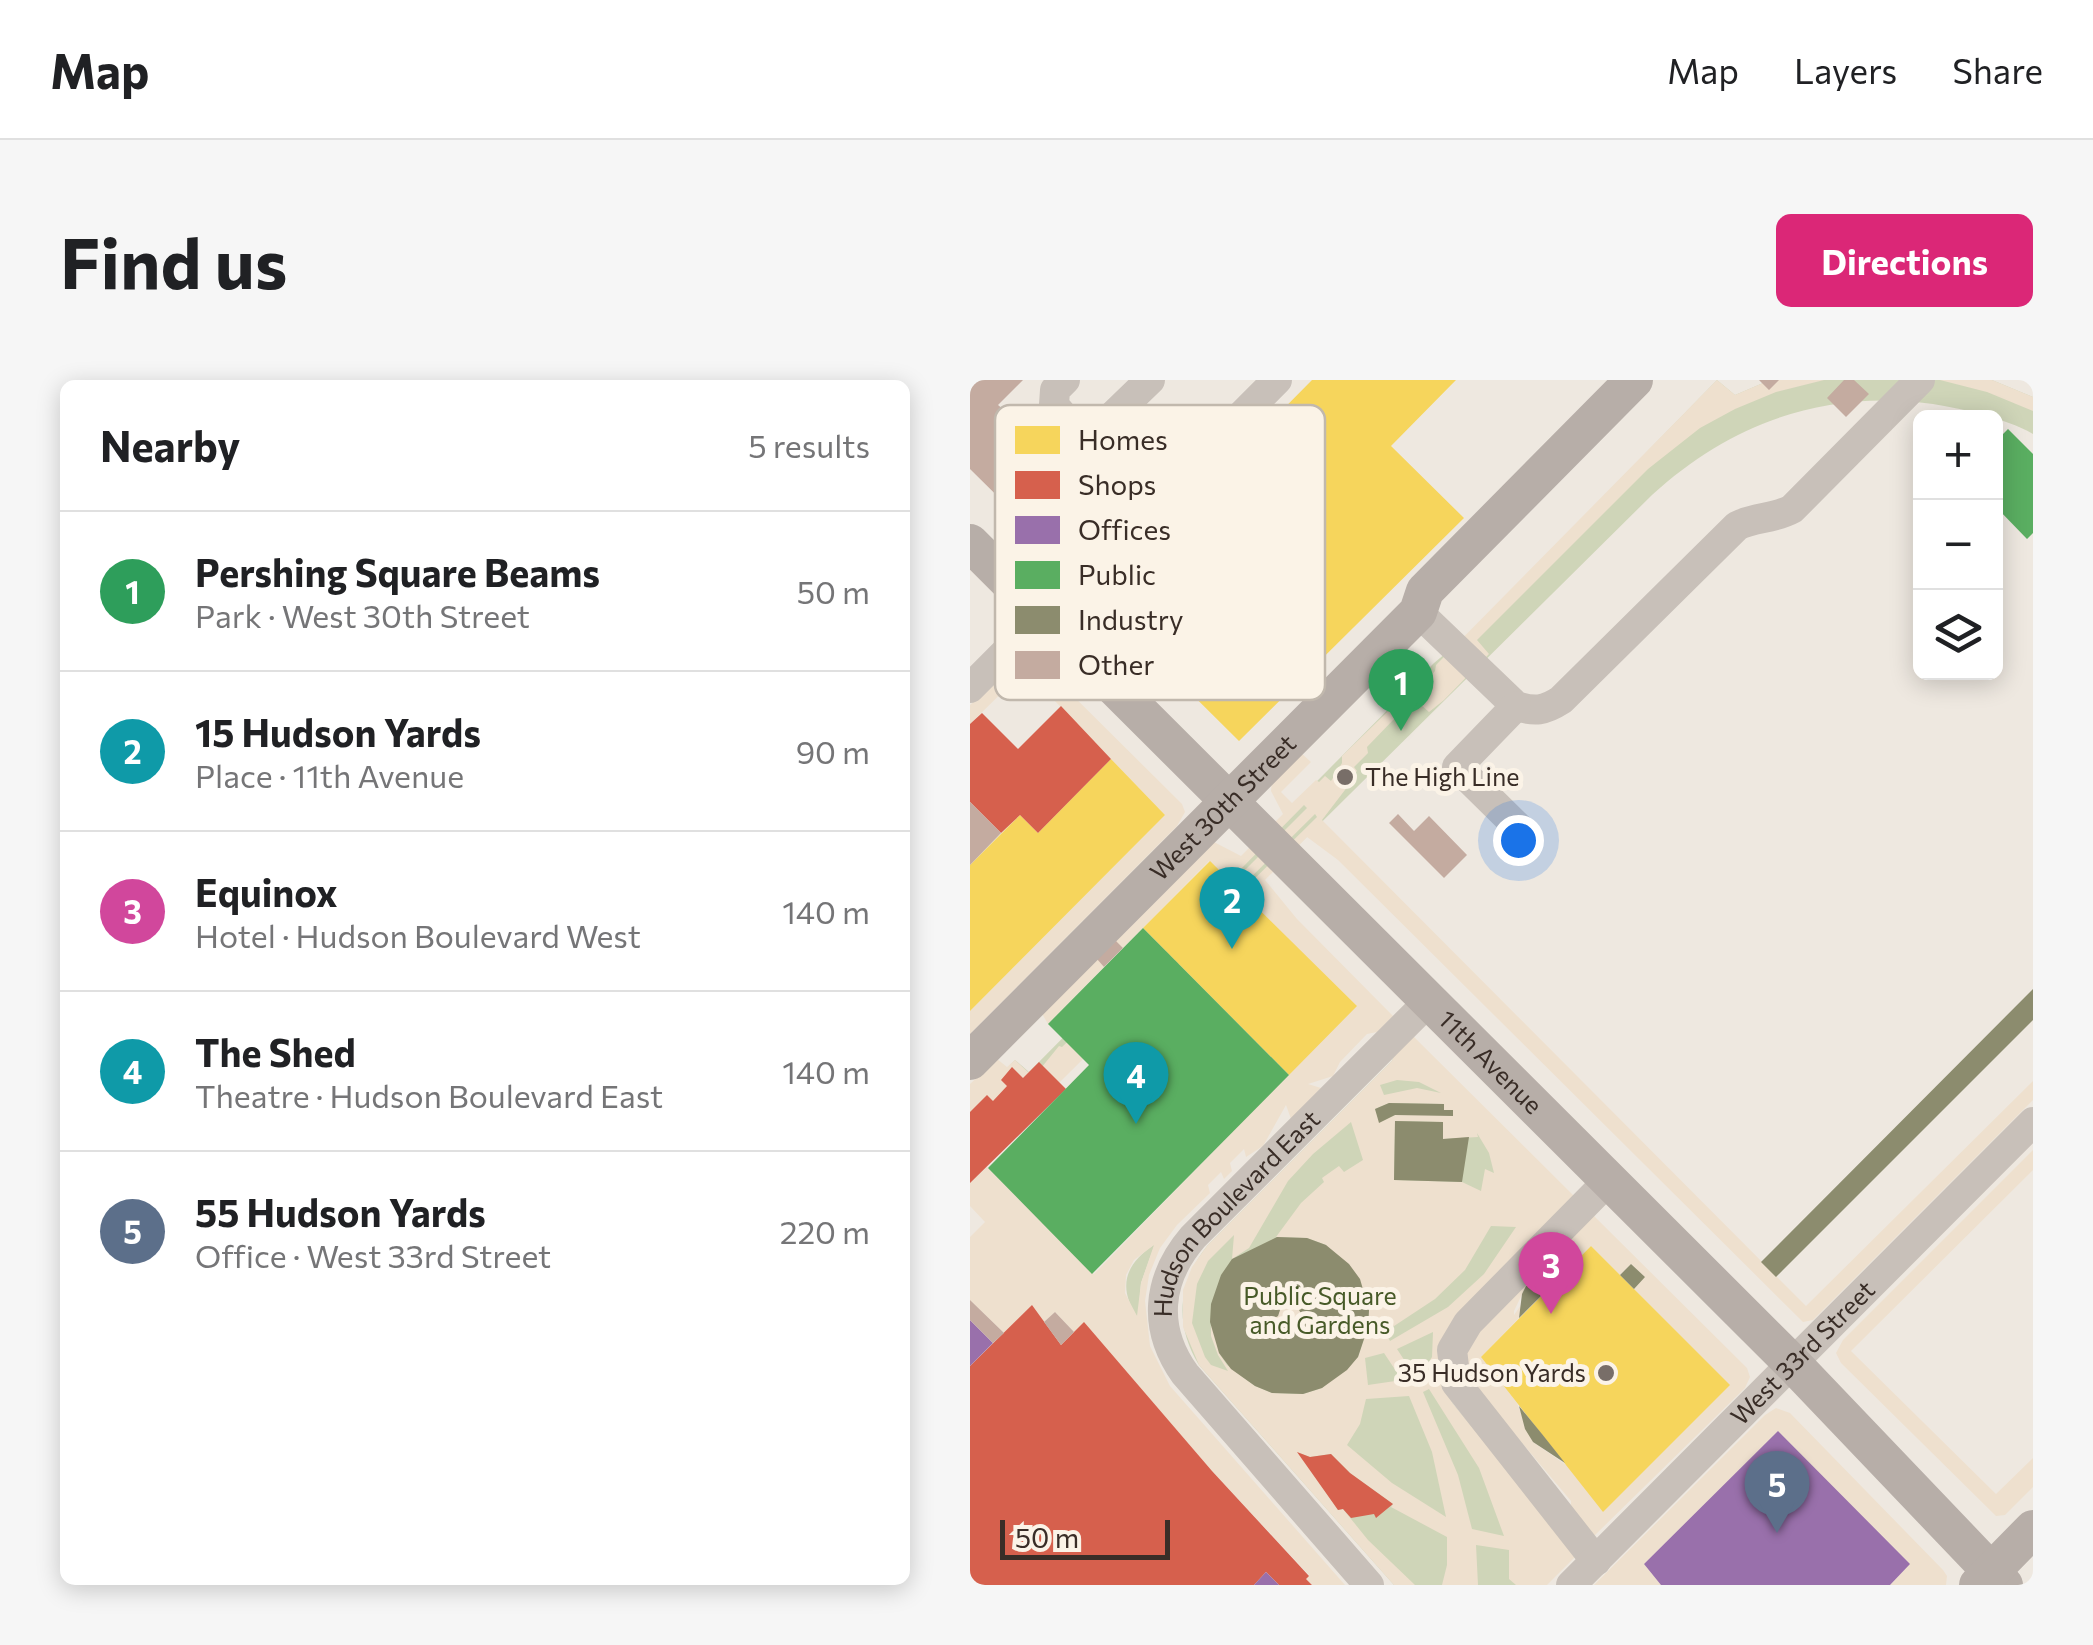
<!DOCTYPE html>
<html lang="en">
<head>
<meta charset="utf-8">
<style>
  :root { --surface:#fff; --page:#f6f6f6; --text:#202124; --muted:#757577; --line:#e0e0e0; --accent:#db2777 }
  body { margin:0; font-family:Commissioner,sans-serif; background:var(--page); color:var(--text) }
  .controls { position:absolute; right:30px; top:30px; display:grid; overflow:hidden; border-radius:15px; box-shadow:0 5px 25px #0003 }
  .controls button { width:90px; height:90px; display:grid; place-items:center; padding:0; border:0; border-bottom:2px solid var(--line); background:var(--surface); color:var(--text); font:50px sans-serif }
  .scale { position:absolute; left:30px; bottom:25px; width:170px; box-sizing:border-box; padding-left:10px; border:5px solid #392d27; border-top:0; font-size:28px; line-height:35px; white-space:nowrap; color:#392d27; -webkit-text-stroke:8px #fbf3e7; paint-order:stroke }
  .you { position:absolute; left:548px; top:460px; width:35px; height:35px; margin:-25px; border:8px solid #fff; border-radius:50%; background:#1a73e8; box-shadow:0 0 0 15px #1a73e833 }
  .badge { display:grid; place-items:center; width:65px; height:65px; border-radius:50%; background:var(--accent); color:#fff; font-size:32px; font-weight:700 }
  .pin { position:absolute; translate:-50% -82px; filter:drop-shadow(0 2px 5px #0008) }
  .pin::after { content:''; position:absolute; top:52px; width:35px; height:30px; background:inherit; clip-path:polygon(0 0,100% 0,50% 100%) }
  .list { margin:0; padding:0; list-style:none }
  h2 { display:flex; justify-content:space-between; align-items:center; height:130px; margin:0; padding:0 40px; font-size:42px }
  h2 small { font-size:32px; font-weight:400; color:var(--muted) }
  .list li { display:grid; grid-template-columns:65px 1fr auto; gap:30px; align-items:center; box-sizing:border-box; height:160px; padding:0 40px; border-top:2px solid var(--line) }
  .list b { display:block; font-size:38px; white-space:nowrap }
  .list p { margin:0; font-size:32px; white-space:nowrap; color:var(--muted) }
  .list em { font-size:32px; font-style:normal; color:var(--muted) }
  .icon { flex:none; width:55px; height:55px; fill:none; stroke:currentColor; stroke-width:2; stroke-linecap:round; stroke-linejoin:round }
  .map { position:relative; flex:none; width:1063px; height:1205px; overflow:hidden; border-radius:15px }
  header { display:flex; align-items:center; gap:60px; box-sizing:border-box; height:140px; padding:0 50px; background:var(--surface); border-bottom:2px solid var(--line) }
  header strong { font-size:48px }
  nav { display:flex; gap:55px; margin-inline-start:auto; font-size:35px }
  .intro { display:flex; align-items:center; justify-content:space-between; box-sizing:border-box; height:240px; padding:0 60px }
  h1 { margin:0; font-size:70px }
  .button { padding:25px 45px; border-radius:15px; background:var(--accent); color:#fff; font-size:35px; font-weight:700 }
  main { display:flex; gap:60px; padding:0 60px }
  aside { flex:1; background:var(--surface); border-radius:15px; box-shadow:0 5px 25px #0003 }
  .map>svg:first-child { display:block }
</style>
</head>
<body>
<header>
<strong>Map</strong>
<nav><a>Map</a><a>Layers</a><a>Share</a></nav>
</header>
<div class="intro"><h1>Find us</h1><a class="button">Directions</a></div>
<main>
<aside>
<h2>Nearby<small>5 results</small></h2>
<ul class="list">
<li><span class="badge" style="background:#2e9e5b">1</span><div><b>Pershing Square Beams</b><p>Park · West 30th Street</p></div><em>50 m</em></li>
<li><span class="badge" style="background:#0f9aa8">2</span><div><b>15 Hudson Yards</b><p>Place · 11th Avenue</p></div><em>90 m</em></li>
<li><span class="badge" style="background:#d1479c">3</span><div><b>Equinox</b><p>Hotel · Hudson Boulevard West</p></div><em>140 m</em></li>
<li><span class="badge" style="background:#0f9aa8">4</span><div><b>The Shed</b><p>Theatre · Hudson Boulevard East</p></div><em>140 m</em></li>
<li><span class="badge" style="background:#5c6f8a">5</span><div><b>55 Hudson Yards</b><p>Office · West 33rd Street</p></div><em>220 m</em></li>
</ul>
</aside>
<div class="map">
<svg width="1063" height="1205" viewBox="0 0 1063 1205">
  <rect width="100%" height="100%" fill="#eee8e0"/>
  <path fill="#cfd5b8" d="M747 0 765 15 800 0H1022L1063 17V54C1048 45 1030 40 1014 35 890 0 776 29 682 115L79 712 0 725 45 680 59 692 464 283 500 253Z
    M426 671 477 716 591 832 474 1008 483 1024 565 1123 554 1205H424L229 985C204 944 208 903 237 866L422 681Z
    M185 864 171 903 168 938C147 907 155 884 185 864Z"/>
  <path fill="#eee0ce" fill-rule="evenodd" d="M747 0 765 15 800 0H854L806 12 765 29 730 48 678 89 507 260 519 274 474 320 459 332 449 323 439 333 436 331 428 339 425 338 397 367 398 373 384 387 387 391 377 401 378 406 352 440 836 926 1063 701V720L843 940 833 942 368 480 337 457 295 500 327 539 423 636 407 652 397 654 370 682 363 696 338 704 351 708 321 739 316 725 293 766 276 777 274 769 260 783 262 791 254 799 251 792 238 805 240 813 207 845 190 868 179 895 175 921 180 966 200 1006 375 1205H342L336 1199 339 1195 242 1091 114 943 104 952 85 932 74 942 62 925 34 953 0 920V857L15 842 0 826V791L6 797 17 787 124 894 386 625 275 517 258 527 233 553V557L214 571 216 574 211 579 208 577 138 647 131 661 79 713 74 711 45 740 46 744 35 755 31 754 0 786V704L27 679 37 687 45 680 58 692 62 689 67 693 89 666 92 667 114 646 113 642 126 629 125 625 185 563 215 534 223 533 242 517 255 495 239 481 153 568 145 561 128 579 134 587 78 644 71 632 237 466 244 462 271 476 313 434 301 411 302 401 330 372 341 382 311 412 322 423 346 400 349 402 355 396 361 401 372 383V376L446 304 457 300 465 291 466 285ZM334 425 337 428 265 500 262 498ZM345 434 347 437 274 509 272 506ZM219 552 222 554 183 593 180 592 175 597 177 600 156 620 172 598 170 594ZM184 865 171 903 167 936 155 913 156 895 164 880Z
    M970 0H1022L1063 17V31L1017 12Z
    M53 274H61L212 424 215 432 207 446 0 654V631L195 435 55 290 0 344V325Z
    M442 655 605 817 486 937 474 1008 483 1024 607 1175 577 1205H546L539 1199V1170L506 1165 508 1205H472L477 1185V1157L421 1127 423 1124 380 1093 361 1074 340 1077 329 1073 368 1130 373 1129 398 1160 445 1205H424L229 985 213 947V910L222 887 237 866 422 681 426 671ZM427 700 449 702 471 713 447 708 414 715 410 705ZM419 723 473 724 474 730H482L483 735H425L410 742 405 729ZM425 741 473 742V759L508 757 507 753 519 773 524 793 515 789 511 811 492 802 424 800ZM381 742 393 780 374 792 369 786 352 798 354 802 331 823 306 857 337 858 356 865 399 930 398 947 388 977 352 1008 333 1014 302 1013 285 1006 257 985 249 973 241 924V956L248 975 258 991 241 985 235 977 222 943 227 904 238 881 264 855 262 879 279 868 318 801 343 774ZM521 846 546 847 514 894 478 927 420 961 415 952 465 919 495 890ZM463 952 462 977 455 988 444 995 427 969ZM414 973 432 1000 398 1005 395 978ZM459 1009 509 1088 534 1156 502 1149 488 1095 453 1012ZM439 1016 462 1072 476 1137 422 1103 377 1065 390 1044 396 1019Z
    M1063 770V790L881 971 1026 1114 1063 1078V1107L1035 1135 1026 1136 871 983 866 973 873 960Z
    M623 835 777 988 780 997 775 1008 623 1157 601 1132V1121L503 1005 494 981 500 960ZM621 866 650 895 661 884 674 897 664 909 759 1005 596 1085 563 1062 547 1023 511 977 549 938 551 925 544 935V931L556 906 576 898H581L573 904 586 901Z
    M310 916 317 924H323L332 917 336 920 330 930 332 935 341 939 340 945 329 942 324 946V957H318L317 947 312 944 300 945 299 941 308 936 310 929 305 919Z
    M806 1028 820 1033 973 1190 977 1196 976 1205H920L940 1184 808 1051 674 1184 691 1205H624L795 1035Z"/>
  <path fill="#f6d55c" d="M342 0H486L421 66 494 138 269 361 126 219Z
    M141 379 195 435 0 631V485L50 435 68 453Z
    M240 481 387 626 319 695 173 548Z
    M621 866 760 1005 633 1132 511 977Z"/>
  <path fill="#d6604d" d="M91 326 141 379 68 453 50 435 31 453 0 422V344L12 333 48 369Z
    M69 682 96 709 0 803V732L17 715 23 721 37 706 31 700 42 687 53 698Z
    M62 925 91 965 114 942 242 1091 339 1196 336 1199 342 1205H309L296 1192 284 1205H0V986Z
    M327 1072 340 1077 361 1074 380 1093 423 1124 406 1138 404 1134 381 1138 373 1129 368 1130Z"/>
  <path fill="#9970ab" d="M0 940 23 963 0 986Z
    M808 1051 940 1184 920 1205H691L674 1184Z
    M296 1192 309 1205H284Z"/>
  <path fill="#5aae61" d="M1038 49 1063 74V153L1057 159 1026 127V61Z
    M173 548 319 695 122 894 18 788 119 685 78 644Z"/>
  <path fill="#8c8c6e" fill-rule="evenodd" d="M1063 609V640L806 897 791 882Z
    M419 723 474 724V730H483V736L425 735 409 743 405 729Z
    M425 741 473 742V759L499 757 492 802 424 800Z
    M307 857 337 858 356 865 379 884 390 899 399 930 398 947 388 977 377 990 352 1008 333 1014 302 1013 285 1006 261 989 249 973 240 942 241 924 251 895 262 879ZM310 916 317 924H323L332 917 336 920 329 930 332 935 341 939 340 945 329 942 324 946V957H318L317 947 312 944 300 945 299 941 308 936 310 930 305 919Z
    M661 884 675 897 664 909 650 895Z
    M586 901 549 938 552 914 556 906Z
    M549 1026 572 1054 595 1083 563 1062 555 1049Z"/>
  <path fill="#c4aba0" d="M0 0H53L28 25 34 30 38 26 131 119 82 170 0 89Z
    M789 0H809L799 10Z
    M874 0H884L899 14 876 37 857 18Z
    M0 422 31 453 0 485Z
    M428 434 444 451 459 436 497 475 474 498 419 443Z
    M146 561 153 568 134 587 127 579Z
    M0 920 34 953 23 963 0 940Z
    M85 932 104 952 91 965 74 942Z"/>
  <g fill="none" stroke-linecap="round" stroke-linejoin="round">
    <g stroke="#c8c0b9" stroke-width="30">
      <path d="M95 0 85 10 84 25 108 54 122 56 180 0"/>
      <path d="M448 232 546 326C565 332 574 331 591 320L767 146C784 137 804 139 822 129L950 0"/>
      <path d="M0 308 307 0"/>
      <path d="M546 326 487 387 557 456"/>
      <path d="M626 1181 486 1003 482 970 498 943 639 800"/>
      <path id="s1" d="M399 1205 215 994C182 948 187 899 223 857L460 620"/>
      <path id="s2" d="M601 1205 1063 742"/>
    </g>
    <g stroke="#b7aea8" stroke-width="38">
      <path id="s3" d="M0 163 823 984 1034 1205"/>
      <path id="s4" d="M0 681 448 232 455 211 664 0"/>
      <path d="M1008 1205 1063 1149"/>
    </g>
  </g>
  <g fill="#786e68" stroke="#fbf3e7" stroke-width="4">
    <circle cx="375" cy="397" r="10"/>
    <circle cx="636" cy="993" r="10"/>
  </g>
  <g text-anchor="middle" stroke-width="10" stroke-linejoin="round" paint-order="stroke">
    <g font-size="25" fill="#392d27" stroke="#fbf3e7" text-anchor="start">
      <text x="395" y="406">The High Line</text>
      <text x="616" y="1002" text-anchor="end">35 Hudson Yards</text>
    </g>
    <g font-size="25" fill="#392d27" stroke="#fbf3e7">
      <text dy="9" stroke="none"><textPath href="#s4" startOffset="358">West 30th Street</textPath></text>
      <text dy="9" stroke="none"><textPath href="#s3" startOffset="735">11th Avenue</textPath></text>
      <text dy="9" stroke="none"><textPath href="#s1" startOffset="472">Hudson Boulevard East</textPath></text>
      <text dy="9" stroke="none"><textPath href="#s2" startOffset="328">West 33rd Street</textPath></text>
    </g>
    <g font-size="25" fill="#475a28" stroke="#fbf3e7">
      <text x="350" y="925">Public Square<tspan x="350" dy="29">and Gardens</tspan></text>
    </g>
  </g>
  <rect x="25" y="25" width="330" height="295" rx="15" fill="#fbf3e7" stroke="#c1b8ad" stroke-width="2.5"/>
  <rect x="45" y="46" width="45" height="28" fill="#f6d55c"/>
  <rect x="45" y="91" width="45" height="28" fill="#d6604d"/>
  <rect x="45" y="136" width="45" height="28" fill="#9970ab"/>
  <rect x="45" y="181" width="45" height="28" fill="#5aae61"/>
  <rect x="45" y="226" width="45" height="28" fill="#8c8c6e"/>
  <rect x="45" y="271" width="45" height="28" fill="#c4aba0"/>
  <g font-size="28" fill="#392d27">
    <text x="108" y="70">Homes</text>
    <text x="108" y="115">Shops</text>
    <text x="108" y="160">Offices</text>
    <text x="108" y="205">Public</text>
    <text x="108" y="250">Industry</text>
    <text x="108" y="295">Other</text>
  </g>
</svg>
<div class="controls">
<button>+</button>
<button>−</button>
<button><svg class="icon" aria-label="layers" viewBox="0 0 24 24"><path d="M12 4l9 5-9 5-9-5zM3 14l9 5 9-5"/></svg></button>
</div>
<div class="scale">50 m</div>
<div class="you"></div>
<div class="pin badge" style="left:431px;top:351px;background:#2e9e5b">1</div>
<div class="pin badge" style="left:262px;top:569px;background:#0f9aa8">2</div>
<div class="pin badge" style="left:581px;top:934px;background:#d1479c">3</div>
<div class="pin badge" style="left:166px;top:744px;background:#0f9aa8">4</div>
<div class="pin badge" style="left:807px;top:1153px;background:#5c6f8a">5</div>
</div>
</main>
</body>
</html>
